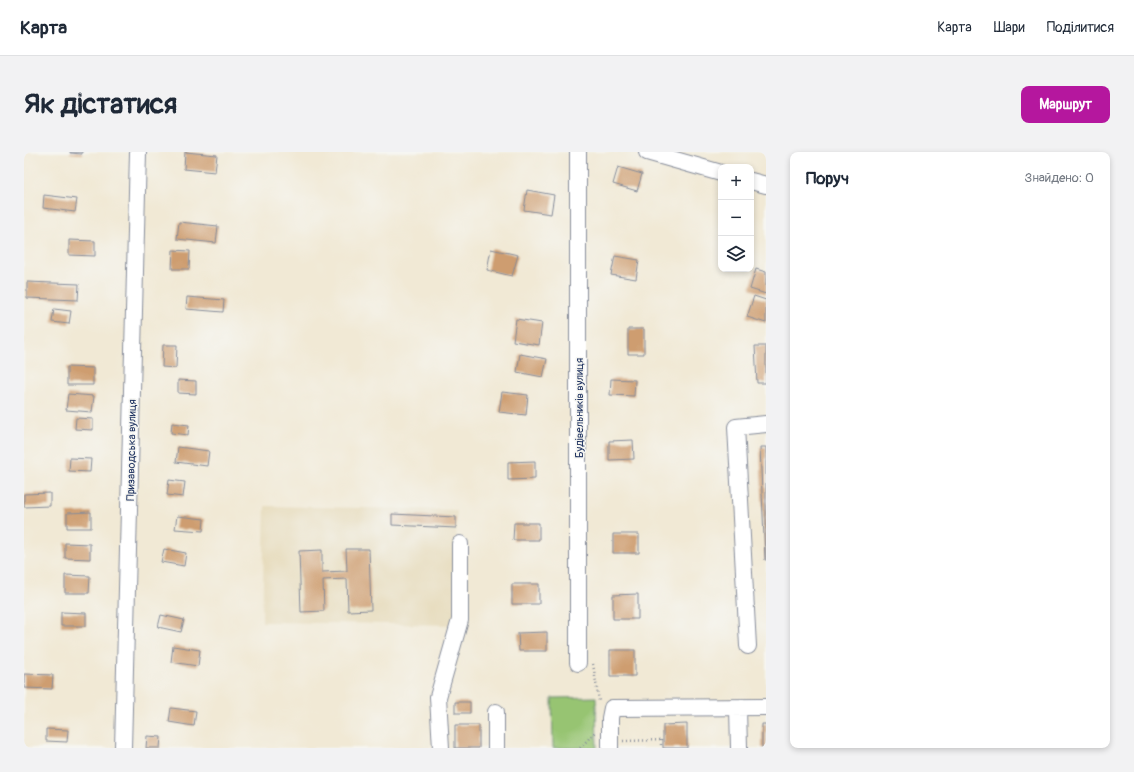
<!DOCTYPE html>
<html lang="uk">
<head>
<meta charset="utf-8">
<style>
  :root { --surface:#fff; --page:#f2f2f3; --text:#1f2937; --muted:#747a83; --line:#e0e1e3; --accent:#b5179e }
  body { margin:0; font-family:Pangolin,sans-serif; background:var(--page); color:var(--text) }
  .controls { position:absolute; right:12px; top:12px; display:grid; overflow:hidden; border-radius:8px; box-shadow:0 2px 6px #0003 }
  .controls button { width:36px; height:36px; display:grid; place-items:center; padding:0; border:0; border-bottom:1px solid var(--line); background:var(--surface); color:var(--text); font:20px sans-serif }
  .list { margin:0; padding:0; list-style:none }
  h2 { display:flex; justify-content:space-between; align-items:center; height:52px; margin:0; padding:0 16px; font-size:17px }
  h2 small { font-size:13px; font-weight:400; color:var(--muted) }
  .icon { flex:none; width:22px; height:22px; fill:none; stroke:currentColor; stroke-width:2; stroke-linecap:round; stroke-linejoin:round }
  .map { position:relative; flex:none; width:742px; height:596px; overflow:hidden; border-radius:8px }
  header { display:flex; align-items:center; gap:24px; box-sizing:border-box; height:56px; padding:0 20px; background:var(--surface); border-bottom:1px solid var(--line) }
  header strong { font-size:19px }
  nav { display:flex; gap:22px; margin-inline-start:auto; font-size:14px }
  .intro { display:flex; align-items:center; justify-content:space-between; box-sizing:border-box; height:96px; padding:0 24px }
  h1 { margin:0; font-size:28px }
  .button { padding:10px 18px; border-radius:8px; background:var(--accent); color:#fff; font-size:14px; font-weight:700 }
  main { display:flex; gap:24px; padding:0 24px }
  aside { flex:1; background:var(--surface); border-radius:8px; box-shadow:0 2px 6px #0003 }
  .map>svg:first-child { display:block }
</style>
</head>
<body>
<header>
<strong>Карта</strong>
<nav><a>Карта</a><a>Шари</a><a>Поділитися</a></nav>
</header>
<div class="intro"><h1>Як дістатися</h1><a class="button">Маршрут</a></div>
<main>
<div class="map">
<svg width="742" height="596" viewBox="0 0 742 596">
  <rect width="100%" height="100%" fill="#f6f6f2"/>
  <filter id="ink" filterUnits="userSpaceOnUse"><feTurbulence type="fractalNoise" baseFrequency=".025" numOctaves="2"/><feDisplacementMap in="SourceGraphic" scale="8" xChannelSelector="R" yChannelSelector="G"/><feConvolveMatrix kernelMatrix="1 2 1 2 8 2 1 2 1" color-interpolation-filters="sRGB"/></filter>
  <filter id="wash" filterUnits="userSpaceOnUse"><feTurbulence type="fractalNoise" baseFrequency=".012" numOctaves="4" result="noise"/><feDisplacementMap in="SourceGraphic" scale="16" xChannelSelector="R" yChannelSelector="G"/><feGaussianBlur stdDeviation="0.9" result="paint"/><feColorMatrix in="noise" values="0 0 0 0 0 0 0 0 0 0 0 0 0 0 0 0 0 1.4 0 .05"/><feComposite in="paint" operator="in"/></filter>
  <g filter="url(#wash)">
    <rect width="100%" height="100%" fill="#f1e9d5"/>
    <path fill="#e6daba" d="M241 354 433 358 430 473 238 470Z"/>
    <path fill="#97c472" stroke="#597a68" d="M572 545 573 596H529L528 546Z"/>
    <g id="blocks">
      <path fill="#ce9d6f" d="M46 0H58V2L46 1Z
        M161 0 193 3 191 20 160 17Z
        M594 15 618 22 613 39 589 32Z
        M503 38 530 43 527 62 500 58Z
        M20 43 53 47 51 60 19 56Z
        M155 70 194 74 192 91 153 87Z
        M45 88 71 89V104L45 103Z
        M467 97 494 103 488 124 463 118Z
        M149 98 166 99 165 117H148Z
        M591 104 615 108 612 127 587 123Z
        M732 117 742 120V142L726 137Z
        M3 130 55 132 54 148 3 146Z
        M730 144 742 148V171L723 165Z
        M163 145 200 148 199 160 162 157Z
        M30 157 47 159 45 172 28 170Z
        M492 167 518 171 515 193 489 189Z
        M604 177H620V202H604Z
        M139 193H153L152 216 138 215Z
        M731 194H742V231H733Z
        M496 202 523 207 519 225 493 220Z
        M43 215 69 216V233H43Z
        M587 227 611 228 610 244 586 243Z
        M154 228 172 229V242L154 241Z
        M478 240 504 243 502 263 475 260Z
        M44 242 70 244 68 260 42 258Z
        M52 266 69 267V278L51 277Z
        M148 271 165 273 164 283 147 281Z
        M609 288 610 307 585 308V289Z
        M154 295 185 299 183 314 152 310Z
        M736 295H742V408H741Z
        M46 306 67 307 66 320 45 319Z
        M511 309V327L484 328V310Z
        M145 328 161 330 159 345 143 343Z
        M26 341V354L0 355V342Z
        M67 360V376H43V361Z
        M368 362 432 365V376L368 373Z
        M153 364 180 367 179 379 151 377Z
        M490 371H515V388H489Z
        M589 382H615V401H589Z
        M41 391 66 392V407L41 406Z
        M140 397 162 401 160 414 137 410Z
        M322 397H345L347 458 324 459 323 427 299 428 300 459 277 460 275 399 298 398V420L323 419Z
        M41 423 66 424 65 441H41Z
        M488 432H515V452H488Z
        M614 442V467H589V443Z
        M37 460 62 461V474H37Z
        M137 463 160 468 157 480 134 475Z
        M523 480V499H495L494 481Z
        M149 494 176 498 174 514 147 510Z
        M586 498H611V524H586Z
        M0 522 29 523 28 537 0 536Z
        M431 550H446V561H431Z
        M147 556 172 559 170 574 145 570Z
        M663 572V596H639V573Z
        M738 572H742V596H738Z
        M431 573H455V596H431Z
        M22 577 44 578 43 590 22 589Z
        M123 584 137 585 136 596H122Z"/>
    </g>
  </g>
  <g filter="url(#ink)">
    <use href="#blocks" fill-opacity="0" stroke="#868c9a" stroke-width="1"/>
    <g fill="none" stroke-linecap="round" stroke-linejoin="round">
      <defs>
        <path id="minor" d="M554 0V511
          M623 0 697 21
          M727 29 742 33
          M724 494 712 275 742 272
          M714 556 715 596
          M472 560V596
          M99 596 114 0
          M417 596 414 545 436 468V392
          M586 596V566L588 556 742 555"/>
      </defs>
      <use href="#minor" stroke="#868c9a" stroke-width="18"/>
      <path stroke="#868c9a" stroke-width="2.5" stroke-dasharray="1 3" stroke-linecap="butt" d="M569 512 575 549
        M637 588V596
        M599 589 639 588
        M556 596 571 580"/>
      <use href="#minor" stroke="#fff" stroke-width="16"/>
    </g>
  </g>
  <g text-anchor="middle" stroke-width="3" stroke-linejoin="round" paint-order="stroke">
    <g font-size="11" fill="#1b2f5e" stroke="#f6f6f2">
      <text transform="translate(555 256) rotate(-90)" y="4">Будівельників вулиця</text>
      <text transform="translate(107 298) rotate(-89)" y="4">Призаводська вулиця</text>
    </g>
  </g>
</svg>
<div class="controls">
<button>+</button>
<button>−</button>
<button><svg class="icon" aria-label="layers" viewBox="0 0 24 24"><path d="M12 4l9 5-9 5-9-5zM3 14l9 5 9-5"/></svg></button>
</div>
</div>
<aside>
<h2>Поруч<small>Знайдено: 0</small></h2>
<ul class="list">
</ul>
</aside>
</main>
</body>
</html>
